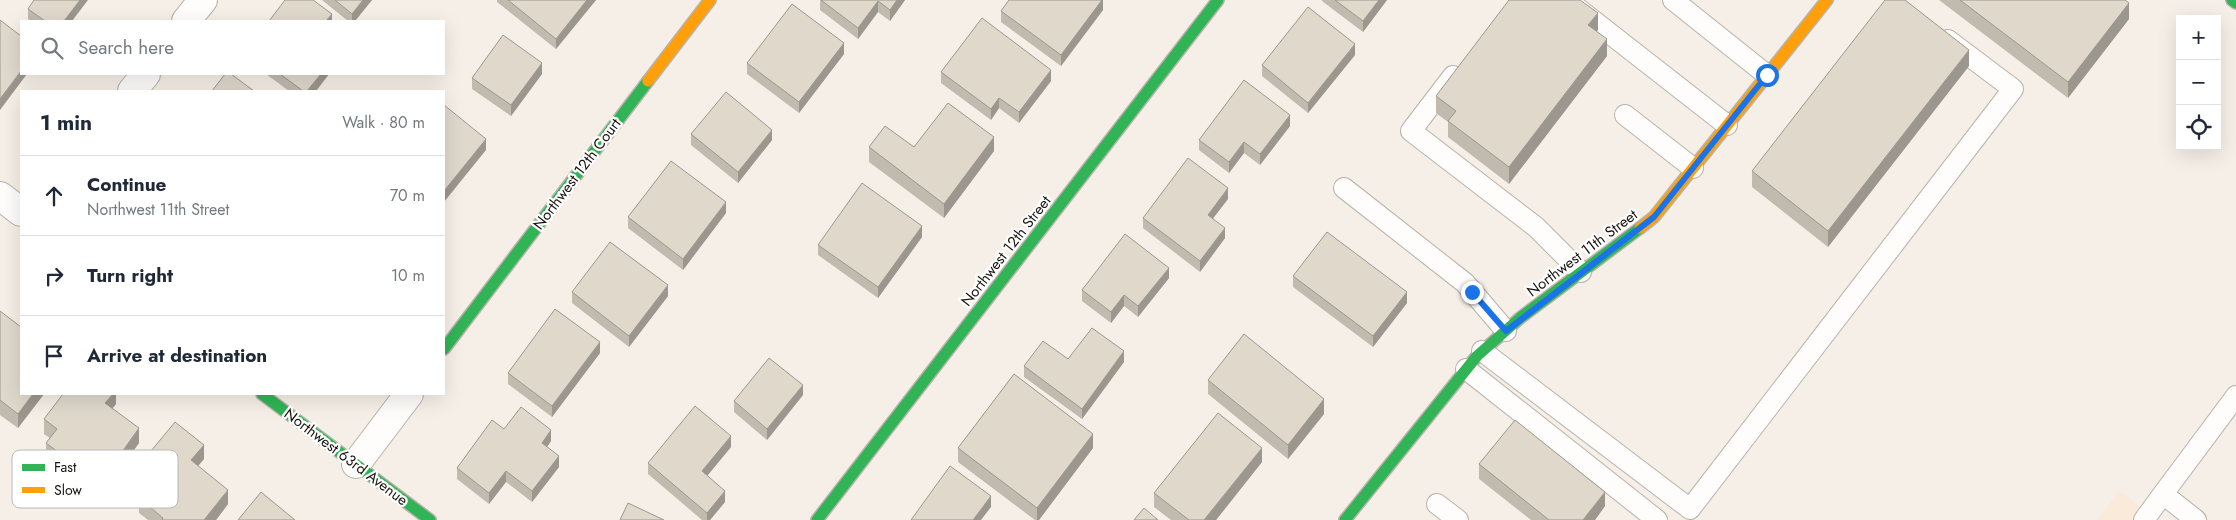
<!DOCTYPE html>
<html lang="en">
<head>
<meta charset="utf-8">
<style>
  :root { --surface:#fff; --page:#f6f6f7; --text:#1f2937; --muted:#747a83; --line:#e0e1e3 }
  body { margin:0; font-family:Jost,sans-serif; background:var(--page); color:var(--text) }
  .controls { position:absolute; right:15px; top:15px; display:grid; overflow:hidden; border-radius:0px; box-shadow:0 5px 20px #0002 }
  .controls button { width:45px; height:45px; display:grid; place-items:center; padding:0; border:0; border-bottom:1px solid var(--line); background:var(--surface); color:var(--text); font:25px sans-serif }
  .stop { position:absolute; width:15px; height:15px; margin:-11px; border:4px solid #1a73e8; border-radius:50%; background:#fff }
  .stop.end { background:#1a73e8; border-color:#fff; box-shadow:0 1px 5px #0008 }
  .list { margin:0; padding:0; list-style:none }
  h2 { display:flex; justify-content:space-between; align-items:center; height:65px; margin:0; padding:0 20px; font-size:21px }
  h2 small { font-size:16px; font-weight:400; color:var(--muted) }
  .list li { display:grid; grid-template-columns:32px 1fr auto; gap:15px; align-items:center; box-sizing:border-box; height:80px; padding:0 20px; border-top:1px solid var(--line) }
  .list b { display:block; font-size:19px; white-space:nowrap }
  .list p { margin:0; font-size:16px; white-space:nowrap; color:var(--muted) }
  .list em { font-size:16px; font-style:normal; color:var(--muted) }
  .icon { flex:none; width:28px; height:28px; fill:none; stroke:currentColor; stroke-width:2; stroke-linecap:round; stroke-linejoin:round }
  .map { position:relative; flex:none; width:2236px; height:520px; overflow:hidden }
  .search { position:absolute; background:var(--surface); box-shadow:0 5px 20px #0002; left:20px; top:20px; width:425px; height:55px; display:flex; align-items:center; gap:12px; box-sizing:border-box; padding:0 18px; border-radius:0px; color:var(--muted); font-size:19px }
  .panel { position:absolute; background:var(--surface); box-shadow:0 5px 20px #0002; left:20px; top:90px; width:425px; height:305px; border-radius:0px }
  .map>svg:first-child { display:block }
</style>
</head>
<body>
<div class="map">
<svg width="2236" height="520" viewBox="0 0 2236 520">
  <rect width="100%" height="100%" fill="#f6efe7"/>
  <path fill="#faeada" d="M2119 491 2157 520H2097Z"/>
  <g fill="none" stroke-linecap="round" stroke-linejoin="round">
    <defs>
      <path id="lane" d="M1567 0 1727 125
        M1673 0 1767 75
        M1453 76 1411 131 1536 227 1581 272
        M1625 115 1693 168
        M1344 188 1465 283 1506 331
        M1482 351 1690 509 2013 89 1948 40
        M1466 369 1657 520
        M1437 504 1458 520
        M2144 520 2163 494
        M2196 520 2163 494 2236 396"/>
      <path id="street" d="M186 21 203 0
        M132 91 146 74
        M0 196 21 212
        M356 464 409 394"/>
      <path id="fast" d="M2232 0 2236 3
        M444 349 648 81
        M262 394 430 520
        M817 520 1218 0
        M1345 520 1477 356 1520 318 1640 228"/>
      <path id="slow" d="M648 81 710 0
        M1640 228 1654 217 1827 0"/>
    </defs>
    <use href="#lane" stroke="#b8b2ac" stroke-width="22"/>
    <use href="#street" stroke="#b8b2ac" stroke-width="30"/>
    <use href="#fast" stroke="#b8b2ac" stroke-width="14"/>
    <use href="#slow" stroke="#b8b2ac" stroke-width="14"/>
    <use href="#lane" stroke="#fefdfb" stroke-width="20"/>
    <use href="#street" stroke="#fefdfb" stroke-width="28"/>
    <use href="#fast" stroke="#30b455" stroke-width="11"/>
    <use href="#slow" stroke="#ff9f0a" stroke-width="11"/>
  </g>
  <path fill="#c0baaf" d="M322 0H372L355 21H348Z
    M497 0H596L556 49 497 2Z
    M820 0H905L890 21 878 12 858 39 820 10Z
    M1103 0V10L1061 66 1001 22V11Z
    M1322 0H1387L1363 32 1322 1Z
    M1939 0H2125L2129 19 2068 98Z
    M28 9 72 21H31L28 19Z
    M1598 30 1596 31 1607 56 1509 184 1448 137V122L1436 113V96Z
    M844 54 799 113 747 74V63Z
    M1355 55 1308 113 1262 76V65Z
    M1969 66 1828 247 1752 187V171Z
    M941 72 1051 81 1019 123 999 108 991 120 941 83Z
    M266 74H329L316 91H289Z
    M542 74 511 116 472 89V78Z
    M1290 126 1260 165 1244 153 1229 173 1199 150V140Z
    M691 134 772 140 738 183 691 145Z
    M869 147H914L994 151 944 218 869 162Z
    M1228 199 1213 218 1225 238 1200 272 1143 228V218Z
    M726 213 683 270 628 228V217Z
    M922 237 878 298 818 255V245Z
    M1293 276 1407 303 1373 347 1293 287Z
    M1169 278 1138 317 1124 306 1111 323 1082 301V290Z
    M572 292 668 296 629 347 572 303Z
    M0 311 21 394H44L18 428 0 415Z
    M600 353 552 417 508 384V373Z
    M1124 362 1082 419 1024 377V366Z
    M1208 380 1324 414 1288 459 1208 394Z
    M116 394V404L112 408 139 443 100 497 46 457V443L50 438 44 434V419Z
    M803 395 767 440 734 412V401Z
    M504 429 551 441 547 447 559 467 532 502 506 482 489 504 457 479V468Z
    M731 447 707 476 725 502 710 520H702L648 474V463Z
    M958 448H1093L1039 520H1035L958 462Z
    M204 459 198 466 228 504 216 520H148L139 513V498L141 496 132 489V474Z
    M1262 462 1216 520H1171L1154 507V493Z
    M1479 464 1605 506 1595 520H1531L1479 479Z"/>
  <path fill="#9c978e" d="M80 0H88L72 21H64Z
    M363 0H372L355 21H352V14Z
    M587 0H596L556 49V39Z
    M897 0H905L890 21V10Z
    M1102 0H1103V10L1061 66V55Z
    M1379 0H1387L1363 32V21Z
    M878 1V12L858 39V28Z
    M2129 3V19L2068 98V82Z
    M1598 13V30L1588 41V25Z
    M332 14V21H326Z
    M1607 39V56L1509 184V167Z
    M844 43V54L799 113V102Z
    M1355 44V55L1308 113V103Z
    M1969 50V66L1828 247V231Z
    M542 63V74L511 116V105Z
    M1051 70V81L1019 123V112Z
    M21 71V74H27L0 110V99Z
    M321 74H329L316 91H307Z
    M999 98V108L991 120V109Z
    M1290 115V126L1260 165V154Z
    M772 130V140L738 183V172Z
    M994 137V151L944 218V204Z
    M486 139V150L444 202V191Z
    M1244 142V153L1229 173V162Z
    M1228 188V199L1208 225V215Z
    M726 202V213L683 270V259Z
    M922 226V237L878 298V287Z
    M1225 228V238L1200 272V261Z
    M1169 268V278L1138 317V306Z
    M668 285V296L629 347V336Z
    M1407 292V303L1373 347V336Z
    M1124 295V306L1111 323V312Z
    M600 342V353L552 417V406Z
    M1124 351V362L1082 419V409Z
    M803 385V395L767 440V429Z
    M33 394H44L18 428V414Z
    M113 394H116V404L105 418V403Z
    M1324 399V414L1288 459V445Z
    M139 428V443L100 497V483Z
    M551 430V441L542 454V443Z
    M1093 434V448L1039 520H1037V508Z
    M731 436V447L702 482V471Z
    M204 445V459L191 474V460Z
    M1262 448V462L1216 520H1204Z
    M559 456V467L532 502V491Z
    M506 471V482L489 504V493Z
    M228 490V504L216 520H204Z
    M725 491V502L710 520H707V513Z
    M1605 492V506L1595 520H1583Z
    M991 496V507L981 520H973Z"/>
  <path fill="#dfd8cb" stroke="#9c978e" d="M34 0H80L64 21H45L28 9Z
    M285 0H313L332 14 326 21H269Z
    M335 0H363L352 14Z
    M508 0H587L556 39Z
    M821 0H897L890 10 878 1 858 28Z
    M1009 0H1102L1061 55 1001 11Z
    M1335 0H1379L1363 21Z
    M1509 0H1580L1598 13 1588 25 1607 39 1509 167 1448 121 1456 111 1436 96Z
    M1885 0H1905L1969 50 1828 231 1752 171Z
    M1960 0H2125L2129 3 2068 82Z
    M792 4 844 43 799 102 747 63Z
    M1308 7 1355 44 1308 103 1262 65Z
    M982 18 1051 70 1019 112 999 98 991 109 941 72Z
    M0 20 21 36V71L0 99Z
    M503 35 542 63 511 105 472 78Z
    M225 74H231L254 91H212Z
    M280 74H321L307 91H303Z
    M1244 80 1290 115 1260 154 1244 142 1229 162 1199 140Z
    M726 92 772 130 738 172 691 134Z
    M948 103 994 137 944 204 869 147 885 126 914 147Z
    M444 105 486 139 444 191Z
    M1188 158 1228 188 1208 215 1225 228 1200 261 1143 218Z
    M671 161 726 202 683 259 628 217Z
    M862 183 922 226 878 287 818 245Z
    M1327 232 1407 292 1373 336 1293 276Z
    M1125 234 1169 268 1138 306 1124 295 1111 312 1082 290Z
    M610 242 668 285 629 336 572 292Z
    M555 309 600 342 552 406 508 373Z
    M0 311 21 327V394H33L18 414 0 400Z
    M1092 328 1124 351 1082 409 1024 366 1043 341 1068 359Z
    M1244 334 1324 399 1288 445 1208 380Z
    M769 358 803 385 767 429 734 401Z
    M1014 374 1093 434 1037 508 958 448Z
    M63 394H113L105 403 139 428 100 483 46 443 57 429 44 419Z
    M695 406 731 436 702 471 725 491 707 513 648 463Z
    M521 407 551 430 542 443 559 456 532 491 506 471 489 493 457 468 492 420 504 429Z
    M1218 413 1262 448 1204 520H1189L1154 493Z
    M1515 420 1605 492 1583 520H1549L1479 464Z
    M175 422 204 445 191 460 228 490 204 520H162L163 518 139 498 148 487 132 474Z
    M950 466 991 496 973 520H911Z
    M261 492 295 520H238Z
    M628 503 664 520H620Z
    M1144 508 1158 520H1134Z"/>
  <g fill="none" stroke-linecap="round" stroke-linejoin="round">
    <path stroke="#1a73e8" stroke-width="6" d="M1472 292 1506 331 1654 217 1767 75"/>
  </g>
  <g text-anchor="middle" stroke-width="4.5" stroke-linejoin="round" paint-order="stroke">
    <g font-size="15" fill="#19140e" stroke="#fff">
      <text transform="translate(577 174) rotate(-53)" y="5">Northwest 12th Court</text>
      <text transform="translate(1006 251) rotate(-52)" y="5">Northwest 12th Street</text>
      <text transform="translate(1582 253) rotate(-37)" y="5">Northwest 11th Street</text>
      <text transform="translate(346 457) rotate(37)" y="5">Northwest 63rd Avenue</text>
    </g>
  </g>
  <rect x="12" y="450" width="166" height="58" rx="8" fill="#fff" stroke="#bab8b7" stroke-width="1"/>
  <rect x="22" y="464" width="23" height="7" fill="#30b455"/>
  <rect x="22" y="487" width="23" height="6" fill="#ff9f0a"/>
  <g font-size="14" fill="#19140e">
    <text x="54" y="472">Fast</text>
    <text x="54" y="495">Slow</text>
  </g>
</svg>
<div class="controls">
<button>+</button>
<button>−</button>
<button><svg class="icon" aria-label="locate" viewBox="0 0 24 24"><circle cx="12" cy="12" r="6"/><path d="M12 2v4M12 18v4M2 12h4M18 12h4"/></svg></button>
</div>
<div class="stop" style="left:1767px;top:75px"></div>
<div class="stop end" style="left:1472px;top:292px"></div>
<div class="search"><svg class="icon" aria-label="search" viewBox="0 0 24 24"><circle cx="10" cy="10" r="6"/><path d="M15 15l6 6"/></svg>Search here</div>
<section class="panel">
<h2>1 min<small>Walk · 80 m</small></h2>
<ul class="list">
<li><svg class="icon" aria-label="ahead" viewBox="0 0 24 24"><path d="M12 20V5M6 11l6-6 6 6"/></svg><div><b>Continue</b><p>Northwest 11th Street</p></div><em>70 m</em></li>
<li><svg class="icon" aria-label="right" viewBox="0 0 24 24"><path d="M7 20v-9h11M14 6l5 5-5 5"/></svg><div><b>Turn right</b></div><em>10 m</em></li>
<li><svg class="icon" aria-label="arrive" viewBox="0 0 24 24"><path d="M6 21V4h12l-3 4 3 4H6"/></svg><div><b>Arrive at destination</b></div></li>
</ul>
</section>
</div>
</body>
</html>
